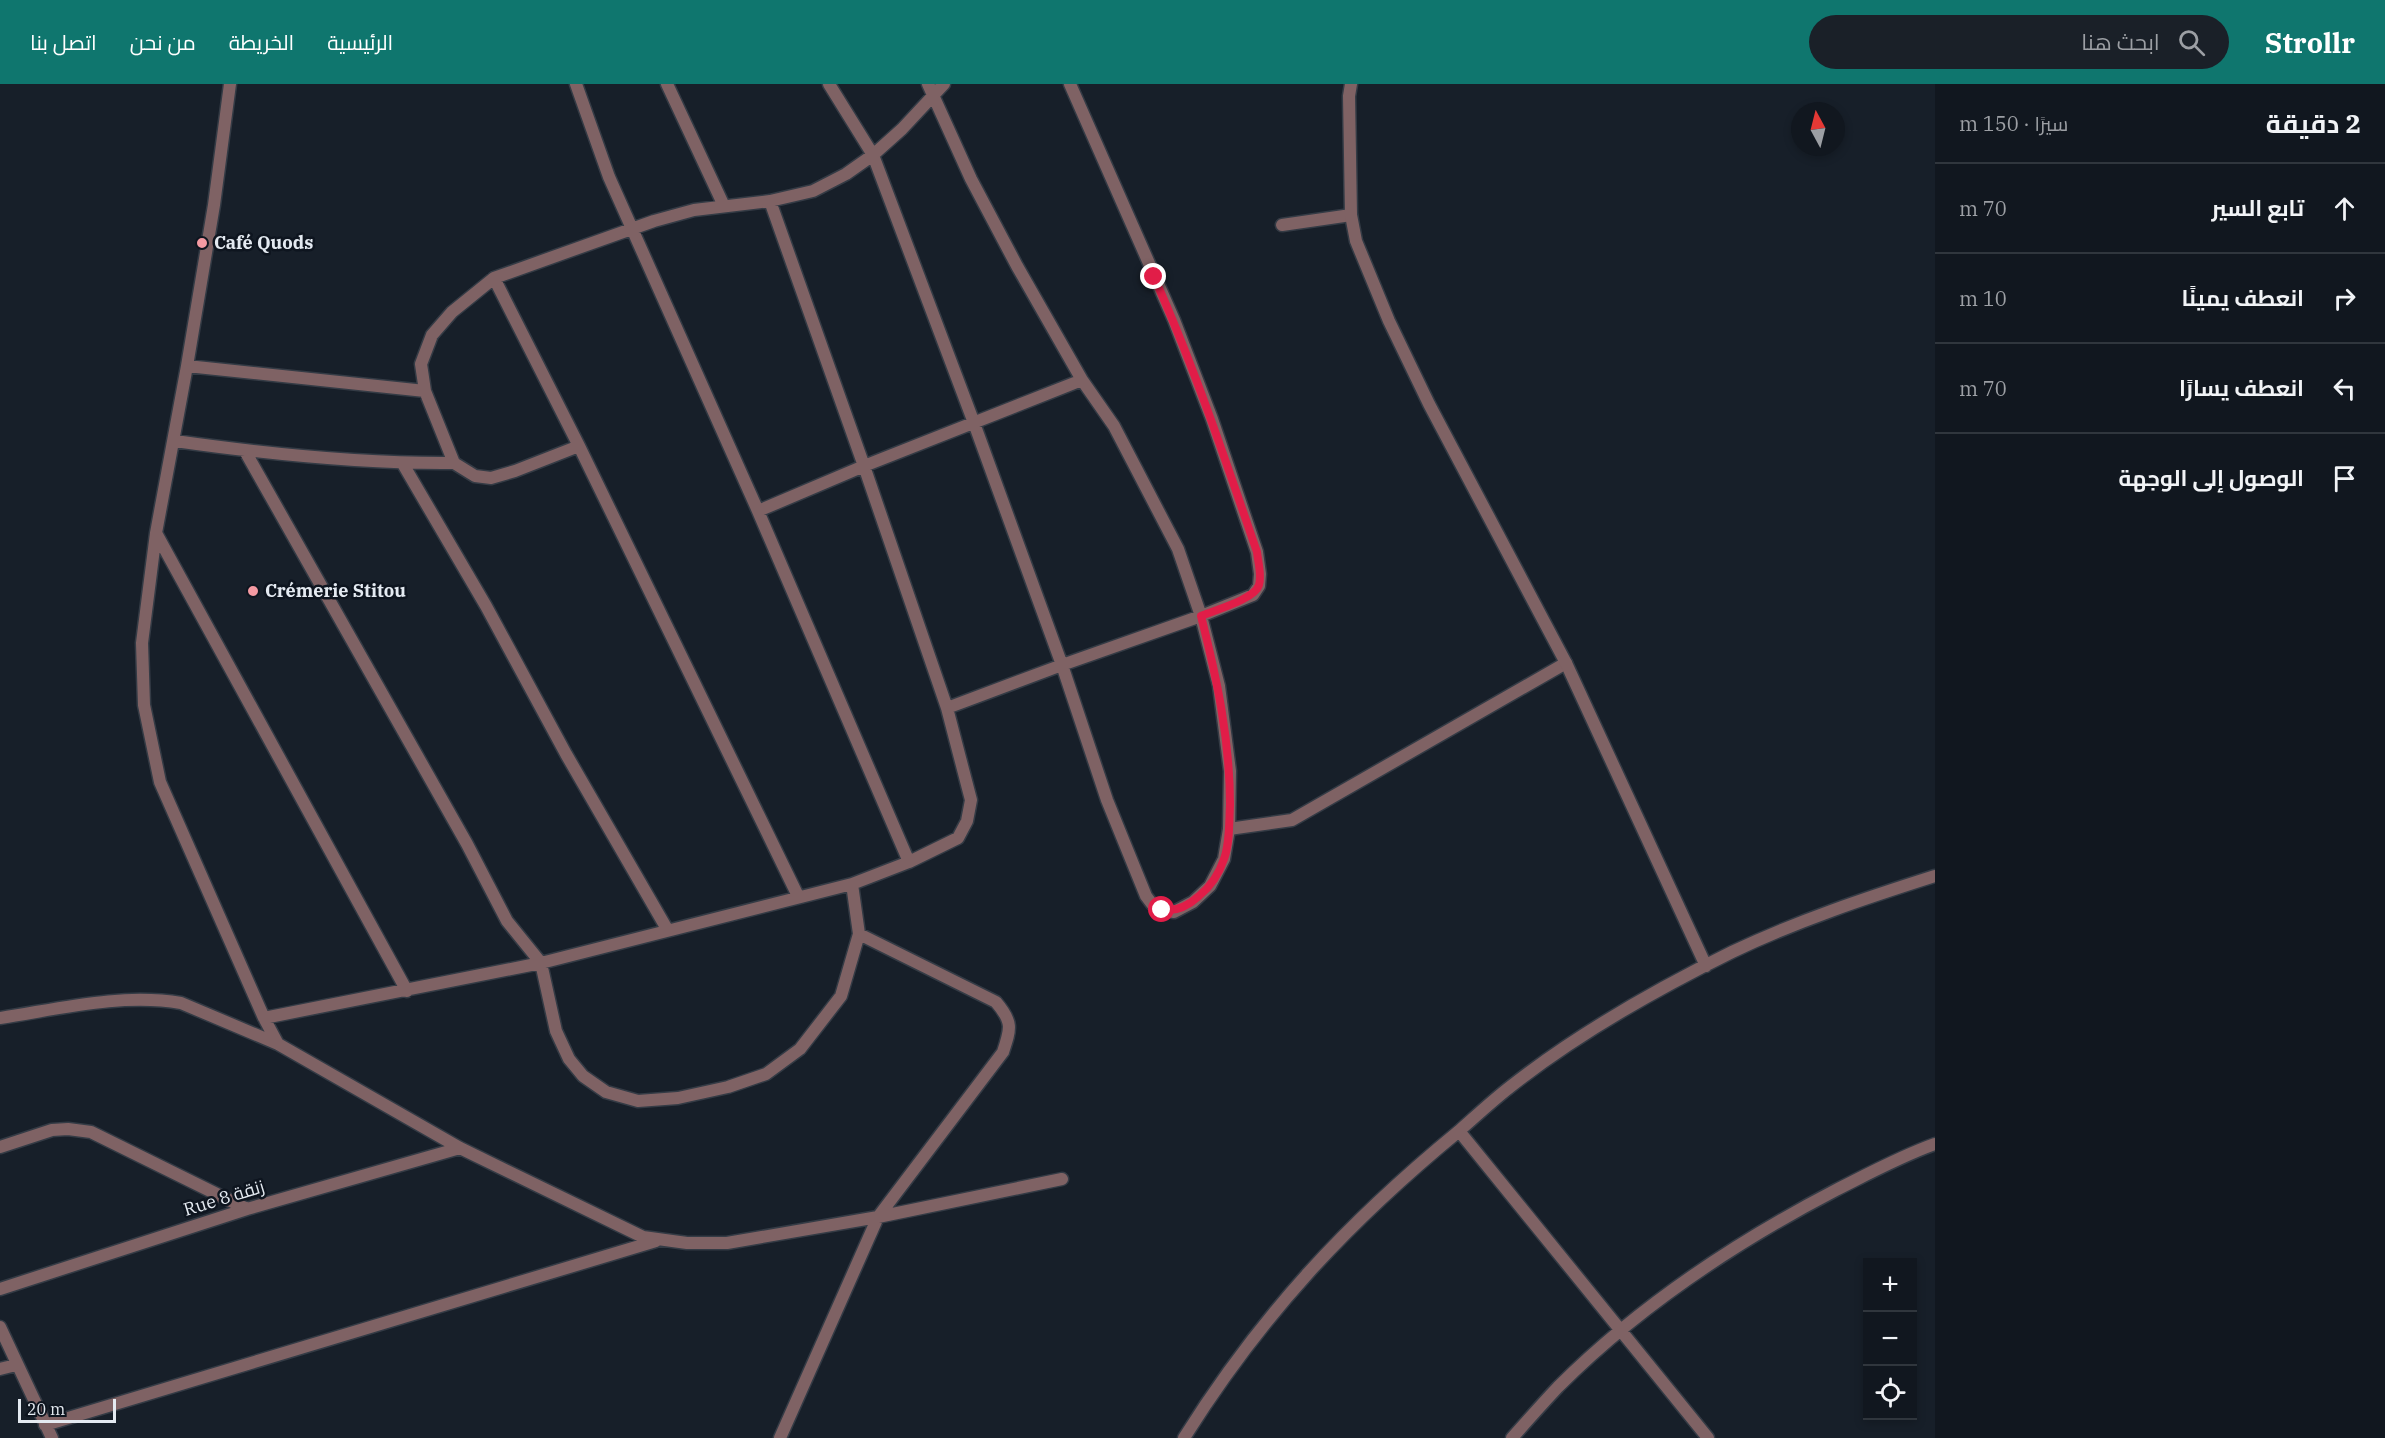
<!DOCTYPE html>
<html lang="ar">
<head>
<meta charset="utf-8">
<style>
  :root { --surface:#11171f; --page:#1a2028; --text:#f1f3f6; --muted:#9c9fa4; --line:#30363d; --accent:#0f766e }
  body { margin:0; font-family:"IBM Plex Serif",Cairo,serif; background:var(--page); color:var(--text); direction:rtl }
  .controls { position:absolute; right:18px; bottom:18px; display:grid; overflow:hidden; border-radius:0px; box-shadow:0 3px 9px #0003 }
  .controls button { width:54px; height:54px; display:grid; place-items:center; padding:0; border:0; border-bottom:2px solid var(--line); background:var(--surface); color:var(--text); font:30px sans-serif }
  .compass { position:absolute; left:1791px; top:18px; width:54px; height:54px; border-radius:50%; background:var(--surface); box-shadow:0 3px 9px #0003; rotate:353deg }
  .scale { position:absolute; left:18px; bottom:15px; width:98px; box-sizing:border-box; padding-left:6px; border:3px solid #e4eaf1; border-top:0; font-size:16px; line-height:21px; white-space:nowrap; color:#e4eaf1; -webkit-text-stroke:4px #0e151f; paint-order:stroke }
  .stop { position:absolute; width:18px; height:18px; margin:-14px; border:4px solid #e11d48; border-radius:50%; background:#fff }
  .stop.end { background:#e11d48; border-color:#fff; box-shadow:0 2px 6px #0008 }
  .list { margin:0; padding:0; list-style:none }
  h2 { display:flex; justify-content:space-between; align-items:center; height:78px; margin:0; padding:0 24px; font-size:26px }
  h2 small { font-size:20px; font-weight:400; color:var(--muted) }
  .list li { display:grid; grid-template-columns:39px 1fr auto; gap:18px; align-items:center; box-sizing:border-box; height:90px; padding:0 24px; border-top:2px solid var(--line) }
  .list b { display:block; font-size:22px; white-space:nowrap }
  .list em { font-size:20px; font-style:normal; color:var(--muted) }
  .icon { flex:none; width:33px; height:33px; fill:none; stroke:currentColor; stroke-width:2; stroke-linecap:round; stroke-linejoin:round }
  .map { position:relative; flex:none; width:1935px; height:1354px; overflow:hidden; direction:ltr }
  header { display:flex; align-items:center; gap:36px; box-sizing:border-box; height:84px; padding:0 30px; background:var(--accent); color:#fff }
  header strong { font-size:28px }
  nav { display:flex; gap:33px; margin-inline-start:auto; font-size:21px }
  .search { width:420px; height:54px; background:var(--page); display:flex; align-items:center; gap:15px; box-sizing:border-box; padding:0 21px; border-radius:33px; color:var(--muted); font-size:22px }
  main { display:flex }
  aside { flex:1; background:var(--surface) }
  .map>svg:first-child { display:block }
</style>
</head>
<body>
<header>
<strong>Strollr</strong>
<div class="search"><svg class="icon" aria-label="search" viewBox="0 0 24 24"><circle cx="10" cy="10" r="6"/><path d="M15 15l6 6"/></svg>ابحث هنا</div>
<nav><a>الرئيسية</a><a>الخريطة</a><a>من نحن</a><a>اتصل بنا</a></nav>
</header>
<main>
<aside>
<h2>2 دقيقة<small>سيرًا · 150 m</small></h2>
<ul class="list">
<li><svg class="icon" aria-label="ahead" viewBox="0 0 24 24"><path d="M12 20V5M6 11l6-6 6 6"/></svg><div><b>تابع السير</b></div><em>70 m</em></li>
<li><svg class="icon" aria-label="right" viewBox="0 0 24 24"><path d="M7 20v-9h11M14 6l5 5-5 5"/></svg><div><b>انعطف يمينًا</b></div><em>10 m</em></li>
<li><svg class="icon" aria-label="left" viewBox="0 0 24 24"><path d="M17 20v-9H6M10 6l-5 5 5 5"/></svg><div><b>انعطف يسارًا</b></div><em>70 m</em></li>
<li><svg class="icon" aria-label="arrive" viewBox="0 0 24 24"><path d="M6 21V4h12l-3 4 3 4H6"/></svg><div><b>الوصول إلى الوجهة</b></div></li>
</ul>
</aside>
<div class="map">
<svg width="1935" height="1354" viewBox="0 0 1935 1354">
  <rect width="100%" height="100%" fill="#171f29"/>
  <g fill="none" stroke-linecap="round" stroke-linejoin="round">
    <defs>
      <path id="lane" d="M1282 141 1351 131
        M1229 745 1292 736 1566 579"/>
      <path id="street" d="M230 0 214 121 187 282 156 449 142 559 144 621 160 698 264 934 278 960 460 1064 643 1153 687 1159H727L878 1133 1062 1095
        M576 0 609 93 758 427 909 778
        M667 0 724 122
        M829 0 873 71 974 339 1062 581 1107 716 1146 812 1152 820 1162 826 1174 828 1193 818 1210 802 1224 775 1229 745 1230 687 1219 602 1201 532 1178 465 1114 342 1082 296 1017 182 971 95 928 0
        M1351 0 1349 12 1351 131 1356 157 1389 237 1429 320 1566 579 1706 882
        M494 194 579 362 798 812
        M187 282 425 307
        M175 357C267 370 361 380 454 379
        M579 362 515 387 491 394 475 392 454 379 425 307 421 280 432 251 452 228 494 194 654 137 694 126 770 117 813 107 846 90 873 71 902 45 944 0
        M245 367 467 760 507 837 541 879 556 947 569 975 583 992 606 1008 638 1017 678 1014 728 1003 766 990 800 965 841 912 859 850 852 800
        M403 380 486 522 566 670 667 845
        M758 427 864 382 1082 296
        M156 449 407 907
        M947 624 1062 581 1201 532 1253 511 1259 502 1260 490 1257 468 1212 335 1174 236 1070 0
        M0 934C59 925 121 909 181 919L278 960
        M264 934 541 879 852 800 909 778 958 754 967 737 971 716 947 624 864 382 770 117
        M1459 1047 1708 1354
        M0 1063 52 1046 68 1045 91 1048 247 1125
        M0 1205 247 1125 460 1064
        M0 1243 52 1354
        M0 1285 16 1281
        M45 1341 656 1157
        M780 1354 878 1133 1003 968C1011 944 1013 938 996 918L859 850
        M1184 1354C1261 1231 1347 1139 1459 1047 1476 1032 1492 1017 1510 1003 1577 950 1655 906 1732 868 1797 837 1866 814 1935 792
        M1512 1354C1527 1337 1542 1320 1558 1303 1638 1223 1736 1158 1836 1106 1868 1090 1901 1072 1935 1060"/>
    </defs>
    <use href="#lane" stroke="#343b45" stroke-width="15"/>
    <use href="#street" stroke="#343b45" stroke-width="15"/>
    <use href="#lane" stroke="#7f6264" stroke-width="12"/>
    <use href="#street" stroke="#7f6264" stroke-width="12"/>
  </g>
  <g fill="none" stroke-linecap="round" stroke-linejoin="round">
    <path stroke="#e11d48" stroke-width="8" d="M1154 193C1194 282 1225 375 1257 468 1258 478 1262 491 1259 501 1255 515 1215 526 1201 532 1217 595 1230 656 1230 721 1229 738 1230 759 1224 775 1219 790 1210 803 1199 812 1188 822 1176 828 1162 826"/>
  </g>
  <g fill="#f49aa2" stroke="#0e151f" stroke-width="2">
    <circle cx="202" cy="159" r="6"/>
    <circle cx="253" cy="507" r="6"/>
  </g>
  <g text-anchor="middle" stroke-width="5" stroke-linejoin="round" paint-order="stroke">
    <g font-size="18" font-weight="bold" fill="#e4eaf1" stroke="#0e151f" text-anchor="start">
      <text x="214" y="165">Café Quods</text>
      <text x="265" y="513">Crémerie Stitou</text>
    </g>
    <g font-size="18" fill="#e4eaf1" stroke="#0e151f">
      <text transform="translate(224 1114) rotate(-17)" y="6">Rue 8 زنقة</text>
    </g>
  </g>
</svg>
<div class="controls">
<button>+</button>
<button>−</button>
<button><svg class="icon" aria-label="locate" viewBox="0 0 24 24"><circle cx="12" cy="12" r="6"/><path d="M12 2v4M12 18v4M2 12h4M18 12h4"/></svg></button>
</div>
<svg class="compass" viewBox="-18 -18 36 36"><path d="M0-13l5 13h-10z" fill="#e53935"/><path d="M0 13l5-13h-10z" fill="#9c9fa4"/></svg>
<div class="scale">20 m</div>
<div class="stop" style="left:1162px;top:826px"></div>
<div class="stop end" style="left:1154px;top:193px"></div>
</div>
</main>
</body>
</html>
